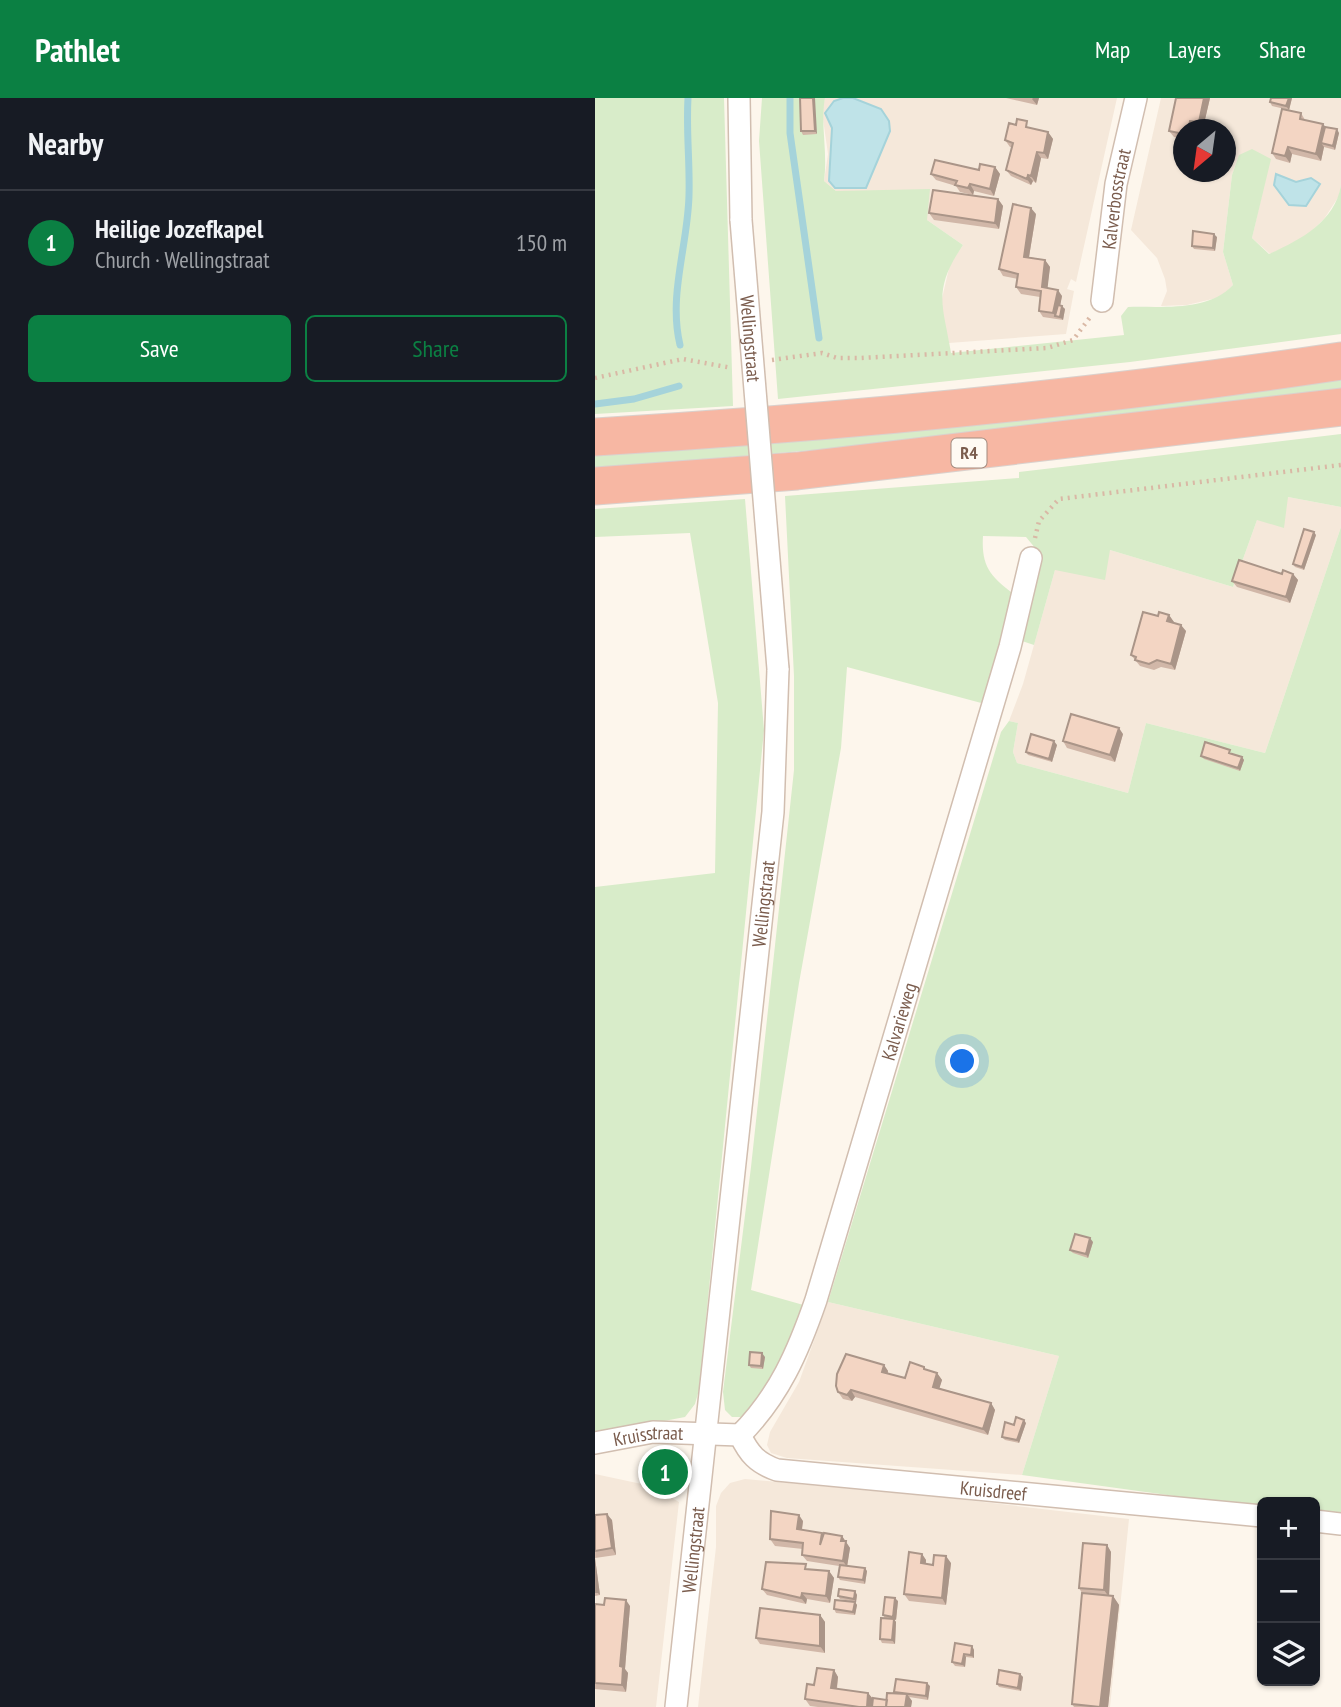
<!DOCTYPE html>
<html lang="en">
<head>
<meta charset="utf-8">
<style>
  :root { --surface:#171b24; --page:#242831; --text:#f1f3f6; --muted:#9ea1a6; --line:#363941; --accent:#0b8043 }
  body { margin:0; font-family:"PT Sans Narrow",sans-serif; background:var(--page); color:var(--text) }
  .controls { position:absolute; right:21px; bottom:21px; display:grid; overflow:hidden; border-radius:10px; box-shadow:0 2px 5px #0004 }
  .controls button { width:63px; height:63px; display:grid; place-items:center; padding:0; border:0; border-bottom:2px solid var(--line); background:var(--surface); color:var(--text); font:35px sans-serif }
  .compass { position:absolute; left:578px; top:21px; width:63px; height:63px; border-radius:50%; background:var(--surface); box-shadow:0 2px 5px #0004; rotate:209deg }
  .you { position:absolute; left:368px; top:964px; width:24px; height:24px; margin:-18px; border:5px solid #fff; border-radius:50%; background:#1a73e8; box-shadow:0 0 0 10px #1a73e833 }
  .badge { display:grid; place-items:center; width:46px; height:46px; border-radius:50%; background:var(--accent); color:#fff; font-size:23px; font-weight:700 }
  .pin { position:absolute; translate:-50% -50%; border:4px solid #fff; box-shadow:0 2px 7px #0006 }
  .list { margin:0; padding:0; list-style:none }
  h2 { display:flex; justify-content:space-between; align-items:center; height:91px; margin:0; padding:0 28px; font-size:30px }
  h2 small { font-size:23px; font-weight:400; color:var(--muted) }
  .list li { display:grid; grid-template-columns:46px 1fr auto; gap:21px; align-items:center; box-sizing:border-box; height:105px; padding:0 28px; border-top:2px solid var(--line) }
  .list b { display:block; font-size:26px; white-space:nowrap }
  .list p { margin:0; font-size:23px; white-space:nowrap; color:var(--muted) }
  .list em { font-size:23px; font-style:normal; color:var(--muted) }
  .actions { display:flex; gap:14px; padding:21px 28px }
  .actions a { flex:1; padding:16px 0; border:2px solid var(--accent); border-radius:10px; text-align:center; font-size:24px; color:var(--accent) }
  .actions .main { background:var(--accent); color:#fff }
  .icon { flex:none; width:38px; height:38px; fill:none; stroke:currentColor; stroke-width:2; stroke-linecap:round; stroke-linejoin:round }
  .map { position:relative; flex:none; width:746px; height:1609px; overflow:hidden }
  header { display:flex; align-items:center; gap:42px; box-sizing:border-box; height:98px; padding:0 35px; background:var(--accent); color:#fff }
  header strong { font-size:33px }
  nav { display:flex; gap:38px; margin-inline-start:auto; font-size:24px }
  main { display:flex }
  aside { flex:1; background:var(--surface) }
  .map>svg:first-child { display:block }
</style>
</head>
<body>
<header>
<strong>Pathlet</strong>
<nav><a>Map</a><a>Layers</a><a>Share</a></nav>
</header>
<main>
<aside>
<h2>Nearby<small></small></h2>
<ul class="list">
<li><span class="badge">1</span><div><b>Heilige Jozefkapel</b><p>Church · Wellingstraat</p></div><em>150 m</em></li>
</ul>
<div class="actions"><a class="main">Save</a><a>Share</a></div>
</aside>
<div class="map">
<svg width="746" height="1609" viewBox="0 0 746 1609">
  <rect width="100%" height="100%" fill="#fdf6ec"/>
  <path fill="#f5e8da" fill-rule="evenodd" d="M230 0H522L481 184 476 181 472 191 479 193 471 236 354 245 345 209 355 166 368 147 332 122 272 94 241 93 229 83 233 56 227 14Z
    M566 0H746V87L744 98 729 121 708 141 675 156 657 140 675 61 644 58 637 77 628 154 638 187 626 199 592 207 566 208 572 193 570 181 562 160 536 132ZM589 32H631V74H589Z
    M693 399 746 409V429L670 655 551 625 533 695 422 665 418 654 423 625 414 623 428 586 460 472 515 452 638 489 662 422Z
    M233 1204 464 1258 427 1377 192 1360 176 1355 172 1347 175 1334 204 1284Z
    M0 1376 56 1388 84 1404 61 1609H0Z
    M150 1381 353 1400 534 1421 515 1609H103L121 1449V1408L126 1395 135 1385Z"/>
  <path fill="#d8ecc9" d="M0 0H129L138 308 0 316Z
    M167 0H230C225 26 233 53 229 83L241 93 335 91 332 122 368 147C337 193 348 206 356 255L529 237 526 218 533 209C568 208 613 214 638 187L628 154 637 77 644 57 657 51 676 61 657 140 674 156C705 142 740 124 746 87V236L535 264 183 301 164 43Z
    M746 278V293L317 344 0 370V356Z
    M746 336V409L693 399 689 430 662 422 638 489 515 452 510 482 460 472 439 547 424 542 446 457 431 439 388 438C386 469 396 479 420 497L390 606 252 569 246 650 204 885 156 1192 212 1208 182 1277 148 1319H137L130 1312 128 1294 156 1069 199 672V578L190 398 424 380V374Z
    M150 401 169 632 104 1292 100 1306 90 1319 0 1336V789L120 775 123 605 95 435 0 439V411Z
    M746 429V1418L720 1415V1404H667V1410L427 1377 464 1258 233 1204 406 634 414 623 423 625 418 654 422 665 533 695 551 625 670 655Z"/>
  <path fill="#bfe3e8" stroke="#a5d3da" stroke-width="2" d="M248 0H258L286 11 294 23 295 33 271 90H240L234 83 237 30 230 15 239 3Z
    M681 76 701 84 716 80 725 86 711 108 694 107 679 87Z"/>
  <g fill="none" stroke-linecap="round" stroke-linejoin="round">
    <path stroke="#a5d3da" stroke-width="7" d="M195 0V35L224 240
      M85 247C73 197 93 147 94 97 95 64 91 33 93 0
      M0 306 39 301 84 288"/>
    <defs>
      <g id="minor">
        <path d="M144 0 146 122"/>
        <path id="s1" d="M507 203 521 86 541 0"/>
        <path id="s2" d="M145 1337C154 1356 162 1365 182 1372L667 1418"/>
        <path id="s3" d="M0 1345 58 1334 145 1337C184 1298 203 1254 221 1202L415 549 436 460"/>
        <path d="M720 1423 746 1426"/>
        <path id="s4" d="M81 1609 178 714 183 571"/>
      </g>
      <path id="motorway" d="M0 339C249 324 499 300 746 263
        M0 388 202 373 746 309"/>
    </defs>
    <use href="#minor" stroke="#d1beb0" stroke-width="24"/>
    <use href="#motorway" stroke="#dad1cd" stroke-width="39"/>
    <path stroke="#d9b8a5" stroke-width="4.5" stroke-dasharray="2 5" stroke-linecap="butt" d="M177 262 227 255 242 260H266L452 250 478 242 496 218
      M0 280 88 261 137 270
      M440 440 444 423 464 401 746 367"/>
    <use href="#minor" stroke="#fff" stroke-width="21"/>
    <use href="#motorway" stroke="#f7b7a3" stroke-width="37"/>
    <defs>
      <g id="minor-bridge">
        <path id="s5" d="M146 122 183 571"/>
      </g>
    </defs>
    <use href="#minor-bridge" stroke="#d1beb0" stroke-width="24" stroke-linecap="butt"/>
    <use href="#minor-bridge" stroke="#fff" stroke-width="21"/>
  </g>
  <path fill="#d1b7a8" d="M205 0 222 36 208 37 206 33Z
    M411 0H444L442 7Z
    M581 0H615L608 30 600 29 599 32H589V41L579 39 574 33Z
    M676 0H697L694 12 677 8 675 4Z
    M706 15 710 22 744 35 740 52 729 49 726 63 697 56 695 65 681 61 677 55Z
    M437 30 436 31 453 34 458 41 453 61 446 60 441 85 438 83 436 87 416 78 411 72 417 49H415L410 42Z
    M400 69 405 76 399 98 379 93 378 97 365 94 361 88 341 82 336 76 384 72Z
    M403 101 408 108 404 131 339 122 334 115Z
    M441 116 434 159 450 162 455 169 452 190 467 198 465 207 470 211 468 222 448 219 444 213 445 199 426 196 421 189 423 181 408 178 404 171Z
    M622 139 620 153 599 151 597 148Z
    M721 437 709 472 700 469 698 466Z
    M687 476H698L703 482 695 505 642 489 637 483Z
    M574 517 579 525 591 533 580 572 566 569 559 572 545 568 536 557 563 518Z
    M528 636 520 664 472 650 468 643Z
    M462 647 457 664 433 657 431 654Z
    M637 655V656L647 659 649 662 645 673 609 661 606 658Z
    M498 1144 493 1160 478 1155 475 1152Z
    M170 1259 168 1271 156 1270 154 1267Z
    M289 1267 293 1273V1275L310 1280 332 1272 342 1275 347 1282 344 1290 396 1305 400 1312 393 1337 260 1299 257 1303 248 1301 243 1294Z
    M431 1325 424 1345 410 1342 407 1339 419 1327Z
    M0 1417 17 1422 21 1457 0 1460 5 1497 0 1498Z
    M208 1423 207 1432 229 1437 247 1438 255 1450 252 1468 272 1473 270 1486 245 1482 243 1479 244 1468 212 1463 207 1457 208 1451 180 1448 175 1441Z
    M512 1447 516 1454 514 1497 518 1498 524 1507 513 1609H479L477 1606 487 1495 484 1490Z
    M327 1456 331 1462V1466L338 1467 356 1465 351 1507 314 1503 309 1496Z
    M214 1471 234 1473 239 1480 235 1505 212 1501 211 1506 172 1497 167 1491Z
    M260 1493 262 1497 261 1504 245 1501 243 1498Z
    M303 1503 301 1522H299L301 1524 300 1546 287 1545 285 1541 290 1521 288 1517Z
    M260 1504 262 1507 260 1517 241 1515 239 1511Z
    M0 1506 35 1508 30 1571 33 1575 31 1594 0 1591Z
    M225 1517 230 1524V1555L165 1546 161 1540Z
    M377 1548 379 1552V1560L371 1559 370 1569 360 1568 357 1564Z
    M239 1572 243 1579 242 1591 273 1595 278 1601 292 1602 300 1595 335 1588 333 1602 314 1599 317 1603 316 1609H223L215 1608 210 1601 219 1587Z
    M425 1576 428 1579 426 1593 404 1589 402 1586Z"/>
  <path fill="#aa9588" d="M218 0H220L222 36 220 33Z
    M438 0H444L442 7 437 1Z
    M609 0H615L608 30 604 24Z
    M694 0H697L694 12 691 8Z
    M595 23 600 29 599 32H593Z
    M728 26 733 32 726 45 729 49 726 63 721 56Z
    M742 31 744 35 740 52 738 48Z
    M453 34 458 41 453 61 449 55Z
    M693 49 697 56 695 65 690 58Z
    M442 54 446 60 441 85 436 78Z
    M400 69 405 76 399 98 395 91Z
    M433 77 438 83 436 87 432 81Z
    M375 86 379 93 378 97 373 90Z
    M403 101 408 108 404 131 400 125Z
    M436 110 441 116 433 165 429 159Z
    M619 136 622 139 620 153 618 150Z
    M450 162 455 169 452 195 447 189Z
    M463 192 467 198 463 219 460 218 458 215Z
    M467 208 470 211 468 222 465 219Z
    M719 434 721 437 709 472 707 469Z
    M698 476 703 482 695 505 691 499Z
    M574 517 579 524 577 529 572 523Z
    M586 527 591 533 580 572 576 566Z
    M524 630 528 636 520 664 515 657Z
    M459 643 462 647 457 664 454 661Z
    M647 659 649 662 645 673 643 670Z
    M495 1140 498 1144 493 1160 491 1156Z
    M167 1255 170 1259 168 1271 166 1268Z
    M289 1267 293 1273 291 1280 287 1274Z
    M342 1275 347 1282 343 1295 338 1289Z
    M256 1292 260 1299 257 1303 252 1297Z
    M396 1305 400 1312 393 1337 388 1331Z
    M429 1322 431 1325 424 1345 422 1342Z
    M74 1369 76 1372 71 1381 68 1378Z
    M12 1416 17 1422 21 1457 17 1450Z
    M204 1417 208 1423 206 1437 202 1431Z
    M247 1438 255 1450 252 1469 248 1463 246 1443Z
    M512 1447 516 1454 514 1499 509 1492Z
    M327 1456 331 1462 330 1472 326 1465Z
    M351 1458 356 1465 351 1507 347 1500Z
    M0 1460 5 1497 2 1494 0 1475Z
    M270 1470 272 1473 270 1486 268 1482Z
    M234 1473 239 1480 235 1505 231 1498Z
    M260 1493 262 1497 261 1504 259 1501Z
    M207 1495 212 1501 211 1506 206 1500Z
    M518 1498 524 1507 513 1609H505Z
    M300 1500 303 1503 301 1522 298 1519Z
    M31 1502 35 1508 30 1571 33 1575 31 1594 27 1587 25 1568Z
    M260 1504 262 1507 260 1517 258 1514Z
    M225 1517 230 1524V1555L225 1548Z
    M299 1521 301 1524 300 1546 297 1542Z
    M377 1548 379 1552V1560L376 1557Z
    M369 1556 371 1559 370 1569 367 1566Z
    M239 1572 243 1579 241 1596 236 1590Z
    M425 1576 428 1579 426 1593 423 1590Z
    M332 1585 335 1588 333 1602 331 1598Z
    M273 1595 278 1601 277 1609H272Z
    M312 1596 317 1603 316 1609H310Z"/>
  <path fill="#f3d5c3" stroke="#aa9588" stroke-width="2" d="M205 0H218L220 33H206Z
    M581 0H609L604 24 595 23 593 32H589V36L574 33Z
    M676 0H694L691 8 675 4Z
    M687 11 706 15 705 21 728 26 721 56 693 49 690 58 677 55Z
    M422 21 432 23 431 29 453 34 449 55 442 54 436 78 433 77 432 81 411 72 418 45 410 42 414 25 421 27Z
    M730 29 742 31 738 48 726 45Z
    M340 62 384 72 385 66 400 69 395 91 375 86 373 90 360 87 362 83 336 76Z
    M338 92 403 101 400 125 334 115Z
    M418 106 436 110 429 159 450 162 447 189 463 192 458 215 444 213 446 193 421 189 423 176 404 171Z
    M598 133 619 136 618 150 597 148Z
    M463 207 467 208 465 219 460 218Z
    M709 431 719 434 707 469 698 466Z
    M644 462 687 476 688 472 698 476 691 499 637 483Z
    M548 514 563 518 564 514 574 517 572 523 586 527 576 566 562 562 554 566 540 562 541 559 536 557Z
    M476 616 524 630 515 657 468 643Z
    M436 636 459 643 454 661 431 654Z
    M610 644 635 652 634 655 647 659 643 670 606 658Z
    M480 1136 495 1140 491 1156 475 1152Z
    M155 1254 167 1255 166 1268 154 1267Z
    M251 1256 289 1267 287 1274 310 1280 315 1264 329 1269V1271L342 1275 338 1289 396 1305 388 1331 256 1292 252 1297 243 1294 241 1288 242 1276Z
    M421 1319 429 1322 422 1342 407 1339 410 1324 419 1327Z
    M66 1364 74 1369 68 1378 61 1373Z
    M176 1413 204 1417 202 1431 227 1435 225 1447 229 1435 247 1438 246 1443H251L248 1463 207 1457 208 1445 175 1441Z
    M12 1416 17 1450 0 1453V1417Z
    M488 1445 512 1447 509 1492 484 1490Z
    M314 1454 327 1456 326 1465 338 1467 339 1457 351 1458 347 1500 309 1496Z
    M171 1464 211 1466 210 1471 234 1473 231 1498 207 1495 206 1500 167 1491Z
    M245 1467 270 1470 268 1482 243 1479Z
    M0 1476 2 1494H0Z
    M244 1491 260 1493 259 1501 243 1498Z
    M487 1495 518 1498 505 1609 477 1606Z
    M290 1499 300 1500 298 1519 288 1517Z
    M10 1500 31 1502 25 1568 28 1569 27 1587 0 1585V1506L9 1507Z
    M240 1502 260 1504 258 1514 239 1511Z
    M165 1510 225 1517V1548L161 1540Z
    M286 1520 299 1521 297 1542 285 1541Z
    M360 1545 377 1548 376 1557 369 1556 367 1566 357 1564Z
    M222 1570 239 1572 236 1590 273 1595 272 1609H264L210 1601 212 1586 219 1587Z
    M404 1572 425 1576 423 1590 402 1586Z
    M301 1581 332 1585 331 1598 299 1594Z
    M292 1595 312 1596 310 1609H291Z
    M278 1600 292 1602 291 1609H277Z"/>
  <g text-anchor="middle" stroke-width="6" stroke-linejoin="round" paint-order="stroke">
    <rect fill="#fffaf3" stroke="#a28b7f" stroke-width="2" x="356.5" y="340.5" width="35" height="29" rx="5"/>
    <g font-size="18" font-weight="bold" fill="#7a5c4d">
      <text x="374" y="361">R4</text>
    </g>
    <g font-size="19" fill="#7a5c4d" stroke="#fffaf3">
      <text dy="7" stroke="none"><textPath href="#s1" startOffset="103">Kalverbosstraat</textPath></text>
      <text dy="7" stroke="none"><textPath href="#s5" startOffset="119">Wellingstraat</textPath></text>
      <text dy="7" stroke="none"><textPath href="#s4" startOffset="808">Wellingstraat</textPath></text>
      <text dy="7" stroke="none"><textPath href="#s3" startOffset="593">Kalvarieweg</textPath></text>
      <text dy="7" stroke="none"><textPath href="#s3" startOffset="54">Kruisstraat</textPath></text>
      <text dy="7" stroke="none"><textPath href="#s2" startOffset="270">Kruisdreef</textPath></text>
      <text dy="7" stroke="none"><textPath href="#s4" startOffset="158">Wellingstraat</textPath></text>
    </g>
  </g>
</svg>
<div class="controls">
<button>+</button>
<button>−</button>
<button><svg class="icon" aria-label="layers" viewBox="0 0 24 24"><path d="M12 4l9 5-9 5-9-5zM3 14l9 5 9-5"/></svg></button>
</div>
<svg class="compass" viewBox="-18 -18 36 36"><path d="M0-13l5 13h-10z" fill="#e53935"/><path d="M0 13l5-13h-10z" fill="#9ea1a6"/></svg>
<div class="you"></div>
<div class="pin badge" style="left:70px;top:1374px">1</div>
</div>
</main>
</body>
</html>
